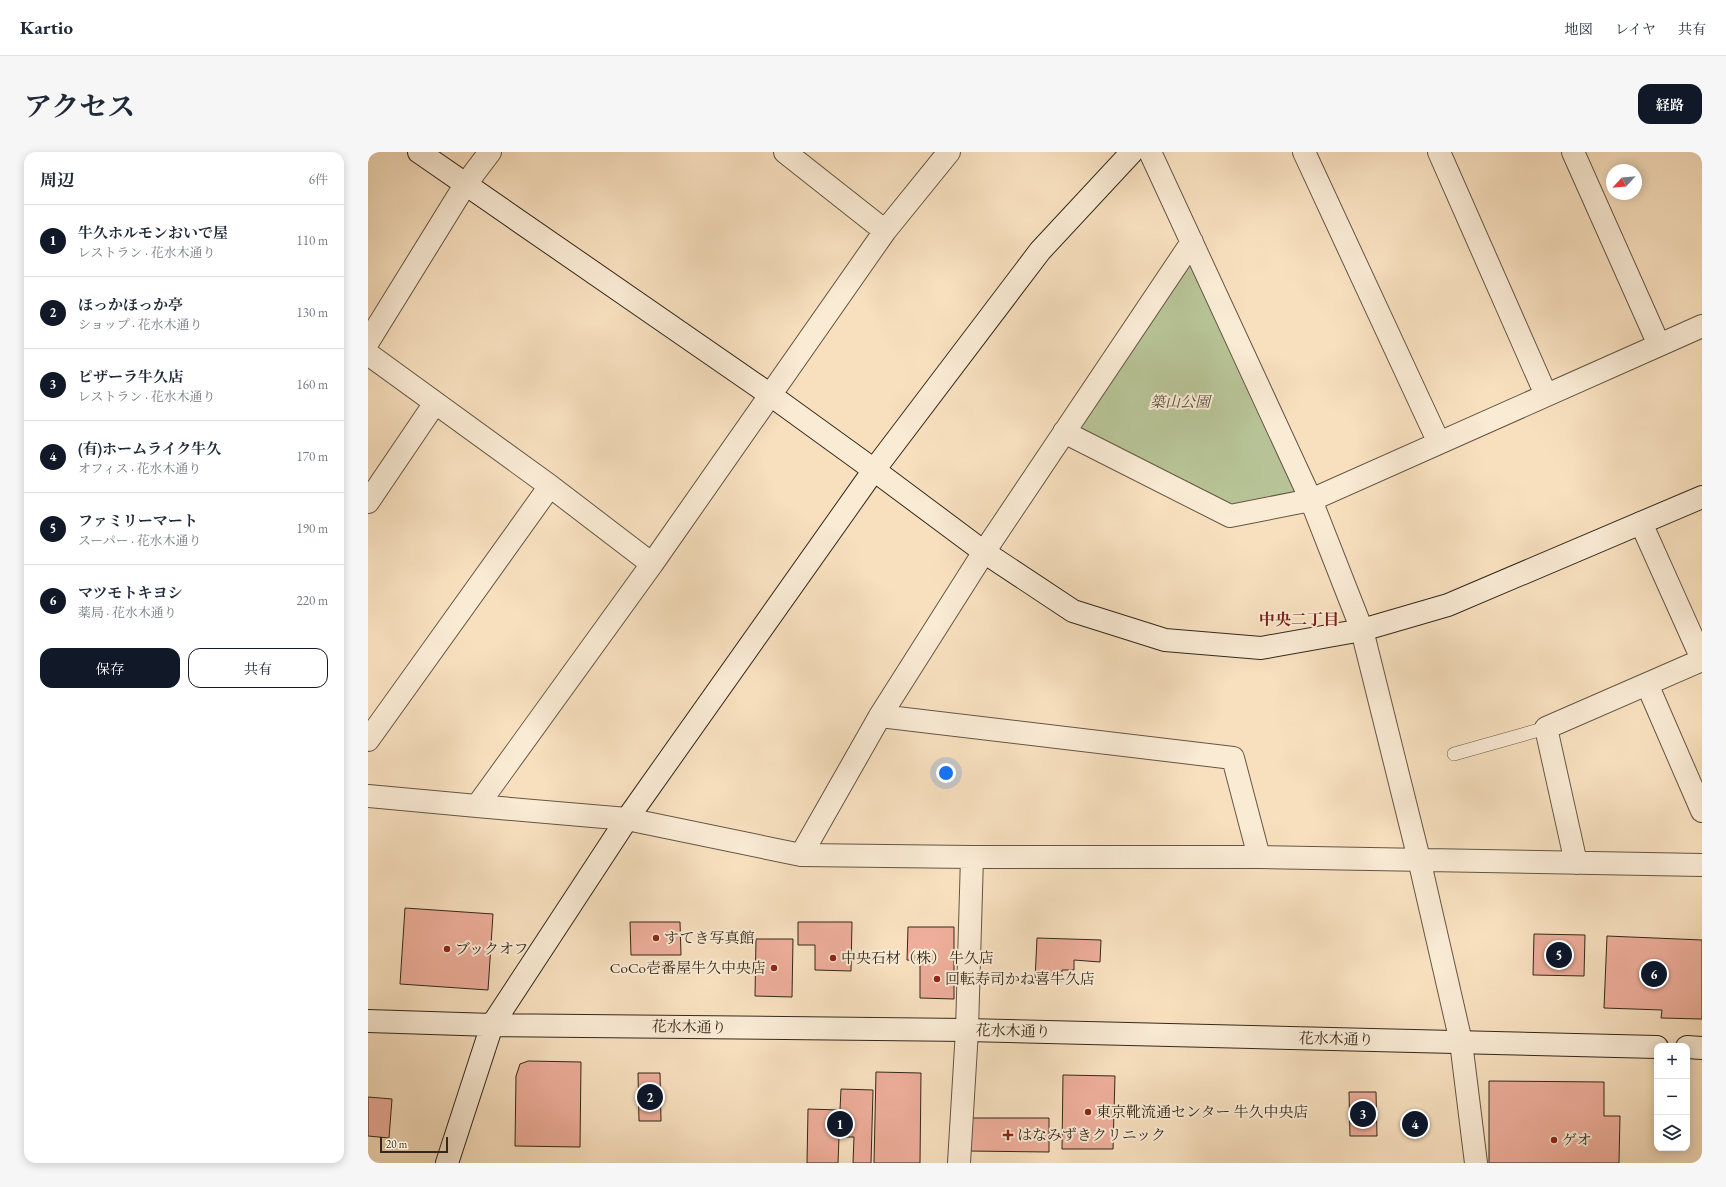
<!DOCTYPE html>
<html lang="ja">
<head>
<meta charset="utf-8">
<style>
  :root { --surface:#fff; --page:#f6f6f7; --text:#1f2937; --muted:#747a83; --line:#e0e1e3; --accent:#111827 }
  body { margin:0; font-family:"EB Garamond","Noto Serif JP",serif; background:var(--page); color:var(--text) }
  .controls { position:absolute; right:12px; bottom:12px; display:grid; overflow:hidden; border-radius:8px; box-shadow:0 2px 10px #0003 }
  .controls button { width:36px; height:36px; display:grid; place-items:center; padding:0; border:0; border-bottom:1px solid var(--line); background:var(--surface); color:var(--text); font:20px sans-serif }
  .compass { position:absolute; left:1238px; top:12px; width:36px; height:36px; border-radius:50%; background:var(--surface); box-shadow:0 2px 10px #0003; rotate:244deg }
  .scale { position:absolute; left:12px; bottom:10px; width:68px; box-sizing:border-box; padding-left:4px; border:2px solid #33281b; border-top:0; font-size:11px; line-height:14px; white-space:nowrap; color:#33281b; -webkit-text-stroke:3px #faebd5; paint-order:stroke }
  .you { position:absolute; left:578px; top:621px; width:14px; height:14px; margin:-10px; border:3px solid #fff; border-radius:50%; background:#1a73e8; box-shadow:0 0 0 6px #1a73e833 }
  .badge { display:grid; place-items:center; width:26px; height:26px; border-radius:50%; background:var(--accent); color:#fff; font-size:13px; font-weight:700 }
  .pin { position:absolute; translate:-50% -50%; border:2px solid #fff; box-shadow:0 1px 4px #0006 }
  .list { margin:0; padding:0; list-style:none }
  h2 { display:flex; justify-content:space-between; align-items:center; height:52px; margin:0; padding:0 16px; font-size:17px }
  h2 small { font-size:13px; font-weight:400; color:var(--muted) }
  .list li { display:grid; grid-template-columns:26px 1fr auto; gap:12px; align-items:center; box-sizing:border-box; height:72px; padding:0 16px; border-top:1px solid var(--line) }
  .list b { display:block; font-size:15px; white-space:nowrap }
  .list p { margin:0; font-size:13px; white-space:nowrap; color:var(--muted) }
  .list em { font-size:13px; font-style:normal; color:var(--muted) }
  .actions { display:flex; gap:8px; padding:12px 16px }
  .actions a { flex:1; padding:9px 0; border:1px solid var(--accent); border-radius:12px; text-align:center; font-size:14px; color:var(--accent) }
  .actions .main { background:var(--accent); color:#fff }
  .icon { flex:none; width:22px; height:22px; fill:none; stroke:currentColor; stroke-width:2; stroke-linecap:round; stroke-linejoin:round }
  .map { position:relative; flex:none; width:1334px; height:1011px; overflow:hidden; border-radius:12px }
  header { display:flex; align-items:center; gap:24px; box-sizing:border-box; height:56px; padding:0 20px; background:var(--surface); border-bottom:1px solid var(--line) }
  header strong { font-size:19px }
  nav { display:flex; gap:22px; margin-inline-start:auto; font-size:14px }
  .intro { display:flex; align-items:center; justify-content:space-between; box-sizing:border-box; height:96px; padding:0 24px }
  h1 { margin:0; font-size:28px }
  .button { padding:10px 18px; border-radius:12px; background:var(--accent); color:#fff; font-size:14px; font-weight:700 }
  main { display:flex; gap:24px; padding:0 24px }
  aside { flex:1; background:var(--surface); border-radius:12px; box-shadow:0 2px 10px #0003 }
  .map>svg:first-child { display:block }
</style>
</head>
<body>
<header>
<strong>Kartio</strong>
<nav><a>地図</a><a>レイヤ</a><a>共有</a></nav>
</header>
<div class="intro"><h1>アクセス</h1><a class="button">経路</a></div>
<main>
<aside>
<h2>周辺<small>6件</small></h2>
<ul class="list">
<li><span class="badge">1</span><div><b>牛久ホルモンおいで屋</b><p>レストラン · 花水木通り</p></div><em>110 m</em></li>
<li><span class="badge">2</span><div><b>ほっかほっか亭</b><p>ショップ · 花水木通り</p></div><em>130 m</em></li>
<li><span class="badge">3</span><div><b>ピザーラ牛久店</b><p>レストラン · 花水木通り</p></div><em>160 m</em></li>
<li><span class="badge">4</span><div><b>(有)ホームライク牛久</b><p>オフィス · 花水木通り</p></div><em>170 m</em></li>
<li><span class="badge">5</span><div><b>ファミリーマート</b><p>スーパー · 花水木通り</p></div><em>190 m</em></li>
<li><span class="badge">6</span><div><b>マツモトキヨシ</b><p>薬局 · 花水木通り</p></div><em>220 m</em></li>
</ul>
<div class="actions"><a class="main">保存</a><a>共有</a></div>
</aside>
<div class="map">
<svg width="1334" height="1011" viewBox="0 0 1334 1011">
  <rect width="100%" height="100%" fill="#f8e0bf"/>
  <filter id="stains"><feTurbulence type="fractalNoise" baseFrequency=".005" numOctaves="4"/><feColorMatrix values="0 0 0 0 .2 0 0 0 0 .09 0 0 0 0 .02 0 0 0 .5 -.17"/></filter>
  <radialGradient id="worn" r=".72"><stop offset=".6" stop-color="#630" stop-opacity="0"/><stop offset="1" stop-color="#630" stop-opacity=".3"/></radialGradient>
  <path fill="#b7c396" stroke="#757658" d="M824 90 943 348 862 364 696 280Z"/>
  <path fill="#eeae9b" stroke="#33281b" d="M37 756 125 762 120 838 32 832Z
    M262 770H312L313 803H263Z
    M430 770H484L483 819 447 818V793H430Z
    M540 775H586V847L552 846V809L539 808Z
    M1166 782 1217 783 1216 824 1165 823Z
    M1239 784 1334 788V867L1293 866 1294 858 1236 856Z
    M669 786 733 788 732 810 706 808V818H694V829L667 828Z
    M388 787H425L424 845 387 844Z
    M160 909 213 910 212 995 147 994 148 924 152 912Z
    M508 920 553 921 552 1011H506Z
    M270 921H292L293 969H271Z
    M695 923 747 924 745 997H694Z
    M1121 929 1236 930V964H1252L1251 1011H1121Z
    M473 937 505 938 503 1011H485L486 985H471L470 1011H439L440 957 472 958Z
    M981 940H1008L1009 984H982Z
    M0 945 24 947 21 986 0 984Z
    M599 966H681V1000L599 999Z"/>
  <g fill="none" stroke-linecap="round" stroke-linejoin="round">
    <defs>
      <path id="lane" d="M1086 602 1178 576"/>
      <path id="street" d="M417 0 517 79
        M782 0 943 348 994 478 1051 707 1093 890 1108 1011
        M936 0 1071 291
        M1071 0 1178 243
        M1205 0 1291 193
        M0 190 97 33 122 0
        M0 202 182 334 284 412 109 654 259 667 433 703 604 705H891L1334 713
        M696 280 862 364 943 348 1334 174
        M0 350 67 251
        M1273 371 1334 507
        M284 412 517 79 581 0
        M1279 532 1334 659
        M512 564 865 606 891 705
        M0 588 182 334
        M0 644 109 654
        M433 703 512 564 616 400 824 90
        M1208 711 1178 576 1334 508
        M591 1011 599 878 604 705"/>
      <path id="secondary" d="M51 0 401 242 506 318 616 400 705 459 797 488 893 496 994 478 1080 453 1334 345
        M0 869 124 873 599 878 1289 895
        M1319 895 1334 896
        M79 1011 124 873 259 667 506 318 672 99 764 0"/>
    </defs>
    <use href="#lane" stroke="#645644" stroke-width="14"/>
    <use href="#street" stroke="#645644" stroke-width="24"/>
    <use href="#secondary" stroke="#33281b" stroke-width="24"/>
    <use href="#lane" stroke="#faebd5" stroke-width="13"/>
    <use href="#street" stroke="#faebd5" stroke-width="22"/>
    <use href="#secondary" stroke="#faebd5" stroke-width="22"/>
  </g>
  <g fill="#8f2418" stroke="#faebd5" stroke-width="1.5">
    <circle cx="288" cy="786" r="4"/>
    <circle cx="79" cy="797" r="4"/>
    <circle cx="465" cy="806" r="4"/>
    <circle cx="406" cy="816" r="4"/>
    <circle cx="569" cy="827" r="4"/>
    <circle cx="720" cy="960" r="4"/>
    <path d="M638 977h4v4h4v4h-4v4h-4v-4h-4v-4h4z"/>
    <circle cx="1186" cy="988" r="4"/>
  </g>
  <g text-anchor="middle" stroke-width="4" stroke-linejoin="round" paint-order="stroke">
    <g font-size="15" font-style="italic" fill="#544f3a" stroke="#faebd5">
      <text x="812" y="255">築山公園</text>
    </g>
    <g font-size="15" fill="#33281b" stroke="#faebd5" text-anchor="start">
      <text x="296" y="791">すてき写真館</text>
      <text x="87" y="802">ブックオフ</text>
      <text x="473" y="811">中央石材（株） 牛久店</text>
      <text x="398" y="821" text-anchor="end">CoCo壱番屋牛久中央店</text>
      <text x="577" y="832">回転寿司かね喜牛久店</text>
      <text x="728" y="965">東京靴流通センター 牛久中央店</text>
      <text x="649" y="988">はなみずきクリニック</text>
      <text x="1194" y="993">ゲオ</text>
    </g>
    <g font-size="15" fill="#33281b" stroke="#faebd5">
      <text transform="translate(321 875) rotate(1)" y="5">花水木通り</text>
      <text transform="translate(645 879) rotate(1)" y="5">花水木通り</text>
      <text transform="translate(968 887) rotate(1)" y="5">花水木通り</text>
    </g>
    <g font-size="16" font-weight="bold" fill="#7a1f14" stroke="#faebd5">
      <text x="931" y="473">中央二丁目</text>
    </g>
  </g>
  <rect width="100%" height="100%" filter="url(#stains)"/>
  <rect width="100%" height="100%" fill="url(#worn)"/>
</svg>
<div class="controls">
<button>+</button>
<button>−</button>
<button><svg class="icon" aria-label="layers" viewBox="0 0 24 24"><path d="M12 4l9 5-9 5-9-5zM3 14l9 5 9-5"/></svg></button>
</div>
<svg class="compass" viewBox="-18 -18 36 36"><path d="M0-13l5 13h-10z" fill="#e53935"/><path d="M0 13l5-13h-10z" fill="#747a83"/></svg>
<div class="scale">20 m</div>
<div class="you"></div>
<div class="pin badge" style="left:472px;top:972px">1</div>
<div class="pin badge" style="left:282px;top:945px">2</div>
<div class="pin badge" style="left:995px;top:962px">3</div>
<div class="pin badge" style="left:1047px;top:972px">4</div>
<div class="pin badge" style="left:1191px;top:803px">5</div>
<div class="pin badge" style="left:1286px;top:822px">6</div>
</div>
</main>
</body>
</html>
